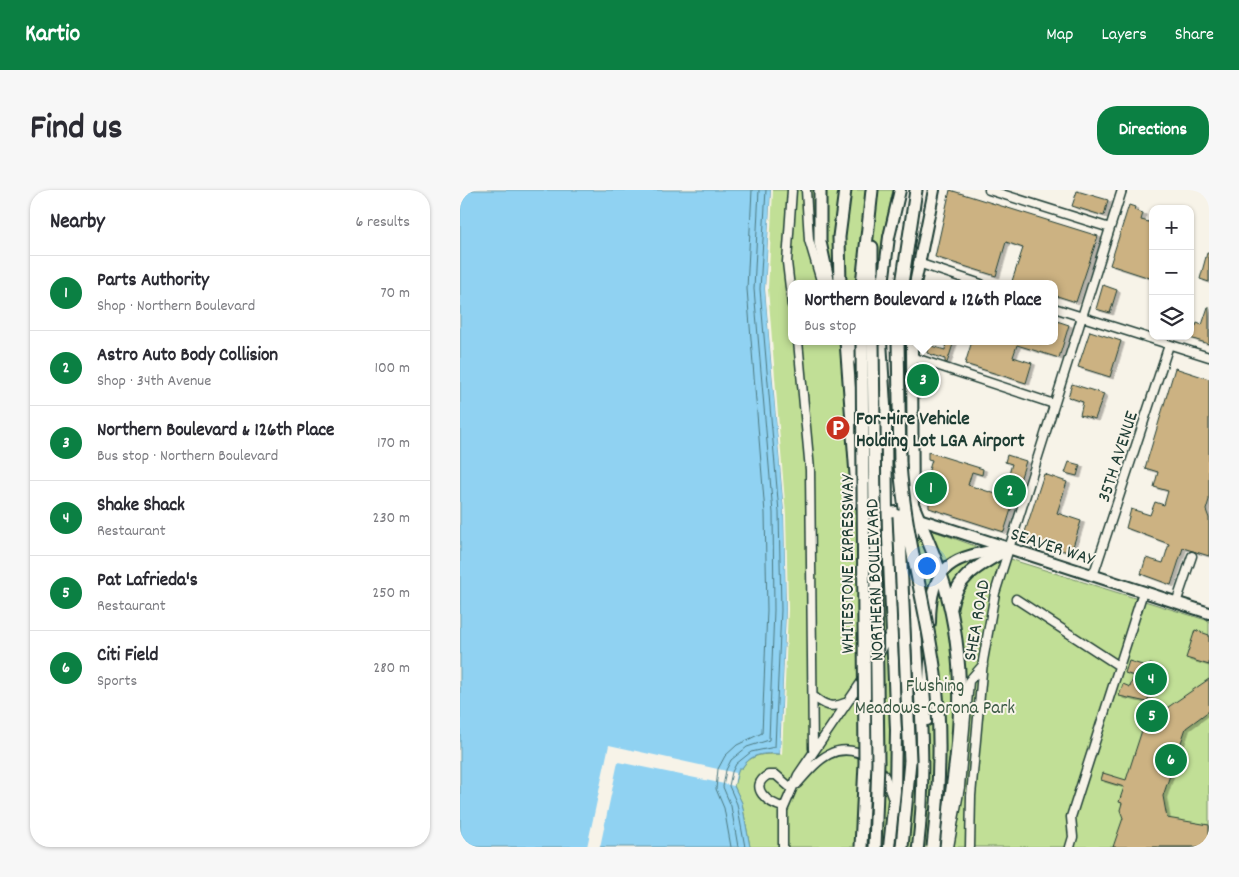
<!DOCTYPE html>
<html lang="en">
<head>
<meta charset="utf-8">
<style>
  :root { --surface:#fff; --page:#f7f7f7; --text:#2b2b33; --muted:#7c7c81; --line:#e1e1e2; --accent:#0b8043 }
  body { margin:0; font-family:Dekko,sans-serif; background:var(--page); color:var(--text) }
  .controls { position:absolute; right:15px; top:15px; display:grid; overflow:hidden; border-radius:10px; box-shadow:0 1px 4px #0004 }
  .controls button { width:45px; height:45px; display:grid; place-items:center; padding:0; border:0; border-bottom:1px solid var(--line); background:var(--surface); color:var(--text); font:25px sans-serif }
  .you { position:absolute; left:466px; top:375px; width:18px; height:18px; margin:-12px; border:4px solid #fff; border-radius:50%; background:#1a73e8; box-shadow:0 0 0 8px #1a73e833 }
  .badge { display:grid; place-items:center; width:32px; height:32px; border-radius:50%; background:var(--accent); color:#fff; font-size:16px; font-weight:700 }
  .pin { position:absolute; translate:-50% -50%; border:2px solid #fff; box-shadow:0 1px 5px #0006 }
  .popup { position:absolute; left:328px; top:90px; width:270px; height:65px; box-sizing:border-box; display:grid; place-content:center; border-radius:10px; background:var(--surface); filter:drop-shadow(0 1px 4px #0005); font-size:16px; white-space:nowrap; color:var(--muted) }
  .popup b { font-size:19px; color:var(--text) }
  .popup::after { content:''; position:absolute; left:50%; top:100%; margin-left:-10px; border:10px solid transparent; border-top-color:var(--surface) }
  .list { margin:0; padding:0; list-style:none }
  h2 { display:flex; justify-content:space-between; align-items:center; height:65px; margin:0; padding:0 20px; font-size:21px }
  h2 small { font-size:16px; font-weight:400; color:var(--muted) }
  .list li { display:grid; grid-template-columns:32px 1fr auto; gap:15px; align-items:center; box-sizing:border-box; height:75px; padding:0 20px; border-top:1px solid var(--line) }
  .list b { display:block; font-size:19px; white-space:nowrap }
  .list p { margin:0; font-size:16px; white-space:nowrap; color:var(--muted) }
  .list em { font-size:16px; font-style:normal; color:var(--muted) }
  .icon { flex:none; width:28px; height:28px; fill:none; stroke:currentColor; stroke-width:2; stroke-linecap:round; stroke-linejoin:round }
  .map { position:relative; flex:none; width:749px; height:657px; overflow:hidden; border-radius:20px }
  header { display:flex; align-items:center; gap:30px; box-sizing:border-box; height:70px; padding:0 25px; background:var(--accent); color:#fff }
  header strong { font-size:24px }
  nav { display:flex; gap:28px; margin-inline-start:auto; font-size:18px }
  .intro { display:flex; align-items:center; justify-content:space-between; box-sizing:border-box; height:120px; padding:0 30px }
  h1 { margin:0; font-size:35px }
  .button { padding:12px 22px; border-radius:20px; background:var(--accent); color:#fff; font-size:18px; font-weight:700 }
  main { display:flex; gap:30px; padding:0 30px }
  aside { flex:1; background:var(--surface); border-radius:20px; box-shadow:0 1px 4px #0004 }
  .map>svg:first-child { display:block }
</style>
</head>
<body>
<header>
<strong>Kartio</strong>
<nav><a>Map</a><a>Layers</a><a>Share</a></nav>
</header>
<div class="intro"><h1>Find us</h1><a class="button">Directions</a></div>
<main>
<aside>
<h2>Nearby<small>6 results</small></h2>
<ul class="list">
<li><span class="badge">1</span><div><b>Parts Authority</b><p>Shop · Northern Boulevard</p></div><em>70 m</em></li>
<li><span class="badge">2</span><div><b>Astro Auto Body Collision</b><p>Shop · 34th Avenue</p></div><em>100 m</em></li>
<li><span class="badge">3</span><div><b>Northern Boulevard &amp; 126th Place</b><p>Bus stop · Northern Boulevard</p></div><em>170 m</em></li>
<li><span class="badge">4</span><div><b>Shake Shack</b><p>Restaurant</p></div><em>230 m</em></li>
<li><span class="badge">5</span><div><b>Pat Lafrieda's</b><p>Restaurant</p></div><em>250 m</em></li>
<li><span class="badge">6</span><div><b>Citi Field</b><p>Sports</p></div><em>280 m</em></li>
</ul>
</aside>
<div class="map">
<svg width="749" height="657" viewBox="0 0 749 657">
  <defs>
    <filter id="shadow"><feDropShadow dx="3.5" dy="2" stdDeviation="0" flood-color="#0004"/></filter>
  </defs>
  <rect width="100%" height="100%" fill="#f7f3e8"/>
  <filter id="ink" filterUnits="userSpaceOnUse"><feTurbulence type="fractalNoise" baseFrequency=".02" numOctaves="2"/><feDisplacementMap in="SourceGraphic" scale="10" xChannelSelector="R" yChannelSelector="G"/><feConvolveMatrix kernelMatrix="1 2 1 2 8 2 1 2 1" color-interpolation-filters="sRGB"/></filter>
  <g filter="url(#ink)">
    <path fill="#c1df96" stroke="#708e65" d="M311 0H433L423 45 417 94H332V151H416L422 322 559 372 749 431V657H290L282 613 274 596 279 577 282 578C292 563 304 564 320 564L326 420 324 322 305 99Z"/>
    <path fill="#90d2f2" stroke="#6396a6" d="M0 0H311L305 99 324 322 326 420 320 564C304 563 291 563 282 578H279L274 596 282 613 290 657H0Z"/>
    <path fill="#f7f3e8" d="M311 0H313L308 99 326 326 328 419 322 565 320 564 326 420 324 322 305 99Z
      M149 555 276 583 274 596 158 572 140 657H127Z"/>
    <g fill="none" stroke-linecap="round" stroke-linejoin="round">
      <path stroke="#4c7980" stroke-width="1" d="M271 657 264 618 256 599 258 579 265 566 277 555 302 543 307 420 305 323 287 99 292 0
        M278 657 271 616 263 597 266 580 271 570 287 557 309 550 314 420 313 323 294 99 299 0
        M285 657 277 614 269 596 272 582 276 574 291 562 315 557 321 420 319 322 300 99 306 0"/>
    </g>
    <path fill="#ccb282" stroke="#1f3d34" filter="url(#shadow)" d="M490 0 638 46 616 112 594 105V94H559L552 91 563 58 546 52 536 86 475 67Z
      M617 1 648 10 644 26 612 16Z
      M669 15 675 17 674 20 683 23 681 30 693 33V89L650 75Z
      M747 63H749V92L740 89Z
      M643 95 657 100 650 123 636 119Z
      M748 117H749V154L730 148V134L736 136 737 133 742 135Z
      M594 130 609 135 599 168 557 155 553 167 572 173 566 193 505 174 512 151H573L581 154 582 151H594Z
      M630 141 661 151 650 187 618 177Z
      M486 151H494L487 173 485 172V169L467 163 468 155 485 160Z
      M715 178 749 189V310L746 320 749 328V366L723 358 711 395 681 384 686 368 703 373 709 354 666 338 671 319 690 325 695 312 704 315 708 301 694 297 698 282 685 278Z
      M612 194 644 204 635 229 620 225 623 212 608 207Z
      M468 262 523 279 522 285 512 282 508 295 542 306 552 274 545 272 547 265 566 271 544 342 469 318 468 283 472 270 468 269Z
      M609 272 620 275 617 286 605 283Z
      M584 284 607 292 597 323 621 331 611 363 563 348Z
      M735 440 749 445V475L726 468Z
      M669 471 689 477 690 474 699 477 687 512 659 506 663 494 670 497 674 486 665 483Z
      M749 489V521L726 538 703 606 707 628 749 635V657H653L663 628 660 620 662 613 659 612 664 597 641 590 643 583 666 590 686 528 696 532 698 524Z"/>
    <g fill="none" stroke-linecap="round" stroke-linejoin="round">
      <defs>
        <path id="minor" d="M346 0 349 50 362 94
          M529 0 650 38
          M458 73 521 94
          M332 115 327 72 332 0
          M594 118 749 167
          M338 151 350 280 353 559
          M389 151 400 177
          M452 167 594 214
          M418 231 423 256
          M633 386 709 155
          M556 409 659 476
          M716 413 732 366
          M353 506C364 515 372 519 385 513
          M417 575 425 587 432 607
          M337 594C358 570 375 549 409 567
          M323 617C309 614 287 597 308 585H316L332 599
          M323 657V620L338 585 415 472 430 444
          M489 657 500 597 509 491 523 475
          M510 657 511 606 523 471 535 403 662 0
          M610 657 613 647 611 627 683 402"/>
        <path id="major" d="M423 94 429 47 440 0
          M455 94 474 0
          M421 151 426 231 427 323 436 540 435 601 429 657
          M452 151 453 345
          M427 323 437 322 749 423
          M454 387C456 478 469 567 458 657
          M470 433C470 374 493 366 546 359
          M467 530 470 472"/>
        <path id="highway" d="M360 0V52L369 94
          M412 57V94
          M380 94 379 47 385 0
          M402 94 412 0
          M442 94 456 0
          M386 151 398 312
          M438 151 440 274
          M453 315C464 342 477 369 485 397 510 484 499 570 482 657
          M491 418C496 385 522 374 548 359
          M442 657 450 571"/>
      </defs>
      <use href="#minor" stroke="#1f3d34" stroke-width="11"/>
      <use href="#major" stroke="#1f3d34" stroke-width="14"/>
      <use href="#highway" stroke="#1f3d34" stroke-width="15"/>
      <use href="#minor" stroke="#f7f3e8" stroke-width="8"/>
      <use href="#major" stroke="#f7f3e8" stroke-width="10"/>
      <use href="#highway" stroke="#f7f3e8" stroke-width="11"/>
      <defs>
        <path id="highway-bridge" d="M413 151 418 572 415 657
          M440 274C445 343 464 408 474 476 482 536 480 596 473 657
          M439 326 450 571
          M401 657 405 573 402 151"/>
      </defs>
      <use href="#highway-bridge" stroke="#1f3d34" stroke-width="15" stroke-linecap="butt"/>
      <use href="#highway-bridge" stroke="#f7f3e8" stroke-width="11"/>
    </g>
  </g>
  <defs>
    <symbol id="parking-disc" viewBox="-11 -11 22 22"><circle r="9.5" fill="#c8321e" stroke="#f7f3e8"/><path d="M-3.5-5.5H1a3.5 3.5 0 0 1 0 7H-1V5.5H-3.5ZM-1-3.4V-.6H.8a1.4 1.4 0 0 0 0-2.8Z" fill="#fff"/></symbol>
  </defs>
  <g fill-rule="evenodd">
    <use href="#parking-disc" x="364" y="224" width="28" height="28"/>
  </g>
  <g text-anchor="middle" stroke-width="4" stroke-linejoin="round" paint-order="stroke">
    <g font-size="19" font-weight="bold" fill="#1f3d34" stroke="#f7f3e8" text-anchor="start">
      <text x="396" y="234">For-Hire Vehicle<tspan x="396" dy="22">Holding Lot LGA Airport</tspan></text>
    </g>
    <g font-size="19" fill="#1f3d34" stroke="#f7f3e8">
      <text transform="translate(656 266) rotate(-72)" y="7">35TH AVENUE</text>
      <text transform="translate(593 355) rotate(18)" y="7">SEAVER WAY</text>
      <text transform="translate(386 374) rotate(-90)" y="7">WHITESTONE EXPRESSWAY</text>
      <text transform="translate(413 390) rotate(-92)" y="7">NORTHERN BOULEVARD</text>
      <text transform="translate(515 430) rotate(-80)" y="7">SHEA ROAD</text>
    </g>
    <g font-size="19" fill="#3f5d48" stroke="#f7f3e8">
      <text x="475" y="501">Flushing<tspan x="475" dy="22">Meadows-Corona Park</tspan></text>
    </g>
  </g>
</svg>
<div class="controls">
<button>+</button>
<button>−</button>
<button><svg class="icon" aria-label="layers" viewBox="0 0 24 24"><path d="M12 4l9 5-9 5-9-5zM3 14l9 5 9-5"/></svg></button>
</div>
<div class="you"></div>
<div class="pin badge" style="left:471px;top:298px">1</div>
<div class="pin badge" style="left:550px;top:301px">2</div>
<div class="pin badge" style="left:463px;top:190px">3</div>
<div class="popup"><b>Northern Boulevard &amp; 126th Place</b>Bus stop</div>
<div class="pin badge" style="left:691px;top:489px">4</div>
<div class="pin badge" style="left:692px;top:526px">5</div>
<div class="pin badge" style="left:711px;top:570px">6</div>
</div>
</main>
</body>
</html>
